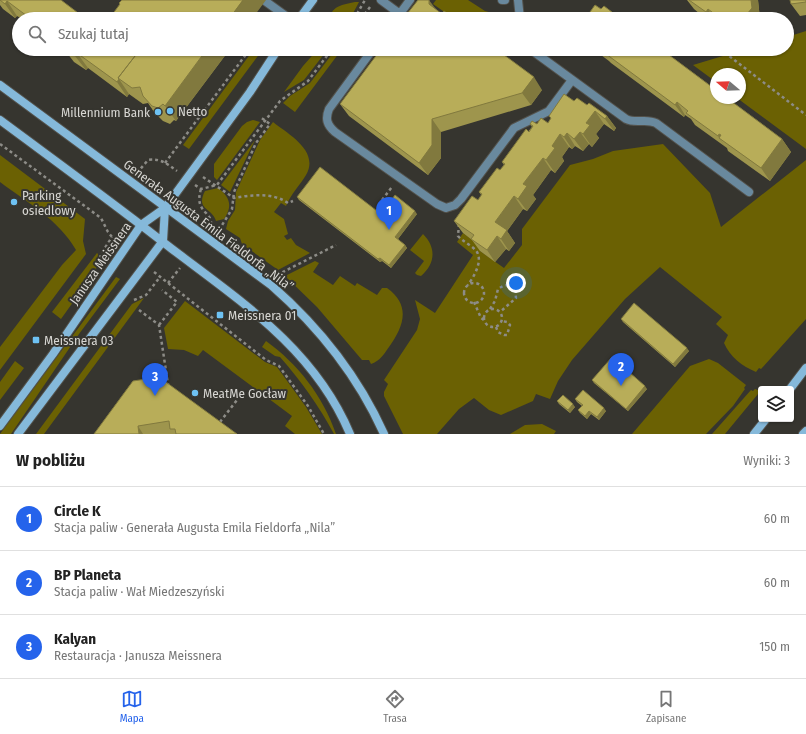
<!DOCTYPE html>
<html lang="pl">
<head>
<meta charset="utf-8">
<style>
  :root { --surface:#fff; --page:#f6f6f6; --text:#222; --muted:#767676; --line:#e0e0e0; --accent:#2563eb }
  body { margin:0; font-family:"Fira Sans Condensed",sans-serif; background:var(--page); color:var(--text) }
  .controls { position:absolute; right:12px; bottom:12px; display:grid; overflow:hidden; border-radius:4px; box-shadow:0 1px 3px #0004 }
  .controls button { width:36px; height:36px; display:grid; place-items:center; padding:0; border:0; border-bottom:1px solid var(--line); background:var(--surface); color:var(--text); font:20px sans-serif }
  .compass { position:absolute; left:710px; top:68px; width:36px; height:36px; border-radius:50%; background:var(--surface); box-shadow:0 1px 3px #0004; rotate:289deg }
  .you { position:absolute; left:516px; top:283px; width:14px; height:14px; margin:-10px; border:3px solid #fff; border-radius:50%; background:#1a73e8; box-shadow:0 0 0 6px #1a73e833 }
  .badge { display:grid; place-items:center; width:26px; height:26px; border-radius:50%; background:var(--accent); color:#fff; font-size:13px; font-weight:700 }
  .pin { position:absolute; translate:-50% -33px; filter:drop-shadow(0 1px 2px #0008) }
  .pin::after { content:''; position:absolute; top:21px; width:14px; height:12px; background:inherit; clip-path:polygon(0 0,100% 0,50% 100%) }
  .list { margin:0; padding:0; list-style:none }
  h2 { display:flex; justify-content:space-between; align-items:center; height:52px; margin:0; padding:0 16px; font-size:17px }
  h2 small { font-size:13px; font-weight:400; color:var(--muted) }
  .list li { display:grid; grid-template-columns:26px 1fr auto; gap:12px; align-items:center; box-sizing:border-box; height:64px; padding:0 16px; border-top:1px solid var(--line) }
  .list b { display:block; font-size:15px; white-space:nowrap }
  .list p { margin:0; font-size:13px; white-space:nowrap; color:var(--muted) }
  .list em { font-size:13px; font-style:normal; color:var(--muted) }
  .icon { flex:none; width:22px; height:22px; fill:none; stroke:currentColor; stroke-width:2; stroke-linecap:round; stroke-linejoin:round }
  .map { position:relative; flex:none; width:806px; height:434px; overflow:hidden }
  .search { position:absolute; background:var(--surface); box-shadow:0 1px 3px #0004; left:12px; right:12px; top:12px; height:44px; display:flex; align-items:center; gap:10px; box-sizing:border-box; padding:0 14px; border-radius:22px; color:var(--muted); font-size:15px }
  .sheet { height:244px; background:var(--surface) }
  nav { display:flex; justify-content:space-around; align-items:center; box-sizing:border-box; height:56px; border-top:1px solid var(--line); background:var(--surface); font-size:11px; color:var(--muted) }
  nav a { display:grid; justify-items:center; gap:2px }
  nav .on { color:var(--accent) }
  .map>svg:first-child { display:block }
</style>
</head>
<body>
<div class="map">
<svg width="806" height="434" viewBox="0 0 806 434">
  <rect width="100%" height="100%" fill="#36352f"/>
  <path fill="#6b6103" d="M436 0H468L485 11 496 14H494V19H464L456 13 453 18 433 4Z
    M355 2H359L350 19H329C333 5 342 5 355 2Z
    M806 31V149L737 98H740V74H716V82L693 65 746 49H787V37Z
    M254 49H263L189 149 183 145Z
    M318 49H328L304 80 284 92 303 66Z
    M336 49H342L295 112 283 103 290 96 310 83Z
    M253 120 260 122 217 180 214 177V164L242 126 247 122Z
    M273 122C288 134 320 151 306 175 300 185 291 194 286 206L281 203 274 212 284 219 288 234 284 236 287 240 291 238 296 245 310 253 278 270 242 244 240 238 226 229 228 221 235 210 236 192 260 140Z
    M255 140 230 192 221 185Z
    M663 144 710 193 721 227 806 160V319L761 369 759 368 756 372C742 366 730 357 724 343L728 335 716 324 722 317 660 267 625 299 572 360 558 381 550 399 536 394 533 401 501 415 489 410 474 398 459 409 437 434H403L384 396V392L388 384 384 380 417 330 420 319 415 300 435 313 473 255 457 242 463 233 483 248 480 251 504 268 522 245V229L570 165 593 159 613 151Z
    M0 155 85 219 83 241 86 254 0 370V347L62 265 76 250C59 220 28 203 0 182Z
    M218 188C230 197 233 206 224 219L216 221C213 208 195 210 205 191Z
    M423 234C436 247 436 263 421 276L417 275 415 273 424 261 410 250Z
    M97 253 98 254 96 270 61 319 52 312Z
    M315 261 319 263 313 272 333 285 340 276 355 286 357 283 377 295 382 288H387C412 306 403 327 389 347 384 354 380 361 371 364L369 360H362L317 307 285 276Z
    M116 277 120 279 79 334 11 434H0Z
    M144 298 44 434H36L132 304Z
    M185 301 265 362 277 367 306 407 322 434H295L285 426 292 416 203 350 198 356 184 350 168 349 164 328Z
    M266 341C298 364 323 396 336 434H334C319 406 301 381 280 357L275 356 262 347Z
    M709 359 718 363 746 385 744 388 745 389 733 406 706 434H632L690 366Z
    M15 361 24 368 0 400V382Z
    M755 389 758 390V394L725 434H712L751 390 753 391Z
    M542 424 556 431 554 434H510L525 425Z"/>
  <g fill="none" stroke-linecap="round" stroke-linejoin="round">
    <defs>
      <path id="lane" d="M381 0 400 14
        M502 0H505
        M518 0 520 19
        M265 1 290 19
        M396 19 410 0
        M373 49 329 109C325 119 327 125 335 132L437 204 446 208 455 205 461 199 514 128 549 111 572 80
        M530 49 626 119C636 124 646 118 656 123L749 192"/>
      <path id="secondary" d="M299 19 313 0
        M0 85 271 285C319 327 358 376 384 434
        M0 120C58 163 116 205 172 249 242 302 315 350 350 434
        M790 389 806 368
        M0 426 53 354 141 225 165 208 250 92 278 49
        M18 434 163 241 165 208
        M754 434 766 419
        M803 434 806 431"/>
    </defs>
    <use href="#lane" stroke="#53524c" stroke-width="10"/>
    <use href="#secondary" stroke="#53524c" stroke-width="10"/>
    <path stroke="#8d8c87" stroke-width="2.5" stroke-dasharray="3 3" stroke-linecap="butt" d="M354 19 365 0
      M361 19 370 7
      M720 49 806 115
      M0 144 101 218 108 232 116 242
      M165 163 250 49
      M137 173 148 160C161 158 167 164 177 171
      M203 177 234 198C251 195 272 192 288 203L293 201
      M195 185 201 189 217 185 280 101 308 81 332 49
      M201 189C193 214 216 212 210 227
      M382 200 392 187
      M459 224 458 236C463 242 473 246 477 252 483 262 473 278 468 285
      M219 230 232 209 234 192 256 143 270 124 260 117
      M99 264 101 254 112 237
      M154 272 266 360 279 366 308 406 324 434
      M277 275 336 245
      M168 283 180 268
      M464 293a10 10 0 1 1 20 0a10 10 0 1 1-20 0Z
      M134 300 146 295 160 277
      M474 302 481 318 485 321
      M484 318a9 9 0 1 1 18 0a9 9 0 1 1-18 0Z
      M490 309 495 301 498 289C504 285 509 283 515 288L516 298 500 312
      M139 310 159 325 168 384H166
      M159 325 177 302 162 290
      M496 327 498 332 504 335H507L510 325 507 322 502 321
      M220 422 237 400"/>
    <use href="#lane" stroke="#69899e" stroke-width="8"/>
    <use href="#secondary" stroke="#85b9da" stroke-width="8"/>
  </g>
  <path fill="#9e954d" d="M0 0 86 19H22L17 16 15 18 3 9 0 5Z
    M687 0H758L760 19H706L694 9Z
    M806 0V15L800 16 791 4Z
    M62 49H230L176 121 174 120 170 124 163 121 154 112 148 103 143 104 129 94 127 97 88 68 86 70 74 62 67 53Z
    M593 49H661L782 139 791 152 770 181 728 151 727 148 695 125 691 119 685 115 684 117 611 63 609 61Z
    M542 90 531 105 441 132V158L428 175 349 116 340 104Z
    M574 101 587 105 607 116 616 128 614 131 604 124 596 134 599 138 592 147 589 144 583 151 575 146 572 149 569 147 562 157 564 161 555 173 551 170 533 195 536 199 527 211 523 209 507 231 515 243 509 251 506 249 495 262 480 251 472 240 463 233 454 221 478 200 482 196 479 192 500 170 504 165 502 162 532 127 530 124H537L548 123 551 119 549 116Z
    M297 197 381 214H417L398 239 405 245 407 248 391 268 382 261 380 262 299 200Z
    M621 319 689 351 675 367 623 322Z
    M592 380 647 389 628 411 594 383Z
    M133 381 237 434H94Z
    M575 399 606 411 599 420 591 414 587 419 580 413 578 410 582 406 577 402Z
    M557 401 575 407 570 413 559 404Z"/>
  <path fill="#81793e" d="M243 0H266L252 19H229Z
    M429 0 438 12 429 4Z
    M751 0H758L760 19H749L747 14Z
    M7 1 17 16 15 18 5 4Z
    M708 9 714 19H710L706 12Z
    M723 16 725 19H721Z
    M207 49H230L176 121 165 106Z
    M600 49H603L602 51 609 61Z
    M77 53 88 68 86 70 75 56Z
    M534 77 542 90 531 105 522 93Z
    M119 79 129 94 127 97 117 82Z
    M677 102 685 115 684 117 675 105Z
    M595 111 604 124 596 134 599 138 592 147 583 134 586 123Z
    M607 116 616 128 614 131 605 119Z
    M432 119 441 132V158L428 175 419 163Z
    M580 132 589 144 583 151 574 139Z
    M567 133 575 146 572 149 564 137Z
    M560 134 569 147 562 157 564 161 555 173 546 160 552 146Z
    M719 134 725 142 719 138 726 148 718 136Z
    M782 139 791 152 770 181 761 168Z
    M543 158 551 170 533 195 536 199 527 211 518 199 523 184Z
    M514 196 523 209 507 231 515 243 509 251 501 239 495 222Z
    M415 211 417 214 397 240 395 237Z
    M497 236 506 249 495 262 487 250Z
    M405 245 407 248 391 268 389 265Z
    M380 258 382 261 380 262 378 259Z
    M687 348 689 351 675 367 673 364Z
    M645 386 647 389 628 411 626 409Z
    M573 404 575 407 570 413 568 410Z
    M604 408 606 411 599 420 597 417Z
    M589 411 591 414 587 419 585 416Z
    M138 426 143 434H139Z"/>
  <path fill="#b8ad59" stroke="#81793e" d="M0 0H61L86 19H31L7 1 5 4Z
    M122 0H243L229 19H109L120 4 119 3Z
    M418 0H429V4L442 14 444 11 455 19H403Z
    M689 0H751L752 8 747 14 751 17 749 19H727L723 16 721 19 708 9 706 12Z
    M790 0H806V2L791 4Z
    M595 5 601 9 604 6 621 19H585Z
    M66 49H125L135 56 118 78 119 79 117 82 77 53 75 56Z
    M134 49H207L165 106 163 104 158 108 152 106 143 96 140 87 132 88 118 78 135 56 132 53 135 49Z
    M381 49H496L534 77 522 93 432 119V145L419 163 340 104Z
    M603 49H661L716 90V98H727L782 139 761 168 719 138 721 135 719 134 718 136 686 113 688 111 677 102 675 105 602 51Z
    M564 94 574 101 577 98 587 105 589 103 607 116 605 119 595 111 586 123 590 125 583 134 580 132 574 139 567 133 564 137 560 134 552 146 555 148 546 160 543 158 523 184 527 186 518 199 514 196 495 222 507 230 501 239 497 236 487 250 471 239 474 235 454 221 472 196 478 200 482 194 479 192 497 168 500 170 505 164 502 162 526 129 529 132 533 126 530 124 532 121 537 124 541 118 548 123 551 118 549 116Z
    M320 167 381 214 395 195 415 211 395 237 405 245 389 265 380 258 378 259 297 197Z
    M634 303 687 348 673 364 621 319Z
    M612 357 645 386 626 409 592 380Z
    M159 377 237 434H176L175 429H170L169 421 138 426 139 434H94L133 381Z
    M583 390 604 408 597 417 589 411 585 416 578 410 583 405 575 399Z
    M563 395 573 404 568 410 557 401Z"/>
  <g fill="#6ec2f3" stroke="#36352f" stroke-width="1.5">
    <circle cx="170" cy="111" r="4"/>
    <circle cx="158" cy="112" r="4"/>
    <circle cx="14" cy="202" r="4"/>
    <rect x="216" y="311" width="8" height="8" rx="2"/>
    <rect x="32" y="336" width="8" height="8" rx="2"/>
    <circle cx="195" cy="393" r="4"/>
  </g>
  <g text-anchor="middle" stroke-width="4" stroke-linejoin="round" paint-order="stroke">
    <g font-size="13" fill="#d7d6d2" stroke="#36352f" text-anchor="start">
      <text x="178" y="116">Netto</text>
      <text x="150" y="117" text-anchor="end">Millennium Bank</text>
      <text x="22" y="200">Parking<tspan x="22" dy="15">osiedlowy</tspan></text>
      <text x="228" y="320">Meissnera 01</text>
      <text x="44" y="345">Meissnera 03</text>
      <text x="203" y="398">MeatMe Gocław</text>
    </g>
    <g font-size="13" fill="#d7d6d2" stroke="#36352f">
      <text transform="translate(209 225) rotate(37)" y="5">Generała Augusta Emila Fieldorfa „Nila”</text>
      <text transform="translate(100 263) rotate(-55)" y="5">Janusza Meissnera</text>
    </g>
  </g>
</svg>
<div class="controls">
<button><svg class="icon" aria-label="layers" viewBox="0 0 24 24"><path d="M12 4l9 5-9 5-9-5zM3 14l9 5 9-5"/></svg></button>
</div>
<svg class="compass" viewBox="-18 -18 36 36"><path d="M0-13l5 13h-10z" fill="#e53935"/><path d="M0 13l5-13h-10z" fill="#767676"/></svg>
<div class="you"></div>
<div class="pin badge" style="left:389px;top:230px">1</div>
<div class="pin badge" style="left:621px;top:386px">2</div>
<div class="pin badge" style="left:155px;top:396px">3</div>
<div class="search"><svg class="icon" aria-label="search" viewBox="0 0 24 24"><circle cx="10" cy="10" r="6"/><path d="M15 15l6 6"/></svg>Szukaj tutaj</div>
</div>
<section class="sheet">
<h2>W pobliżu<small>Wyniki: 3</small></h2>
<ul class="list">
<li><span class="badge">1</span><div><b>Circle K</b><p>Stacja paliw · Generała Augusta Emila Fieldorfa „Nila”</p></div><em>60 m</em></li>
<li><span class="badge">2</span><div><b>BP Planeta</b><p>Stacja paliw · Wał Miedzeszyński</p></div><em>60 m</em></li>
<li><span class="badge">3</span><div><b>Kalyan</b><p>Restauracja · Janusza Meissnera</p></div><em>150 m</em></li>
</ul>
</section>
<nav>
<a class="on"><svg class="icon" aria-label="map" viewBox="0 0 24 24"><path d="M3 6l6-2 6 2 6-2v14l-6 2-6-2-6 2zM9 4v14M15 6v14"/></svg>Mapa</a>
<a><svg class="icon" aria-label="directions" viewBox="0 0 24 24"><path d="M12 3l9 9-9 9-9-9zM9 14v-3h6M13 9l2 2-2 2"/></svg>Trasa</a>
<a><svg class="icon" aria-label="saved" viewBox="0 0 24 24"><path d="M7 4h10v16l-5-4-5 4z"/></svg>Zapisane</a>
</nav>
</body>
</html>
